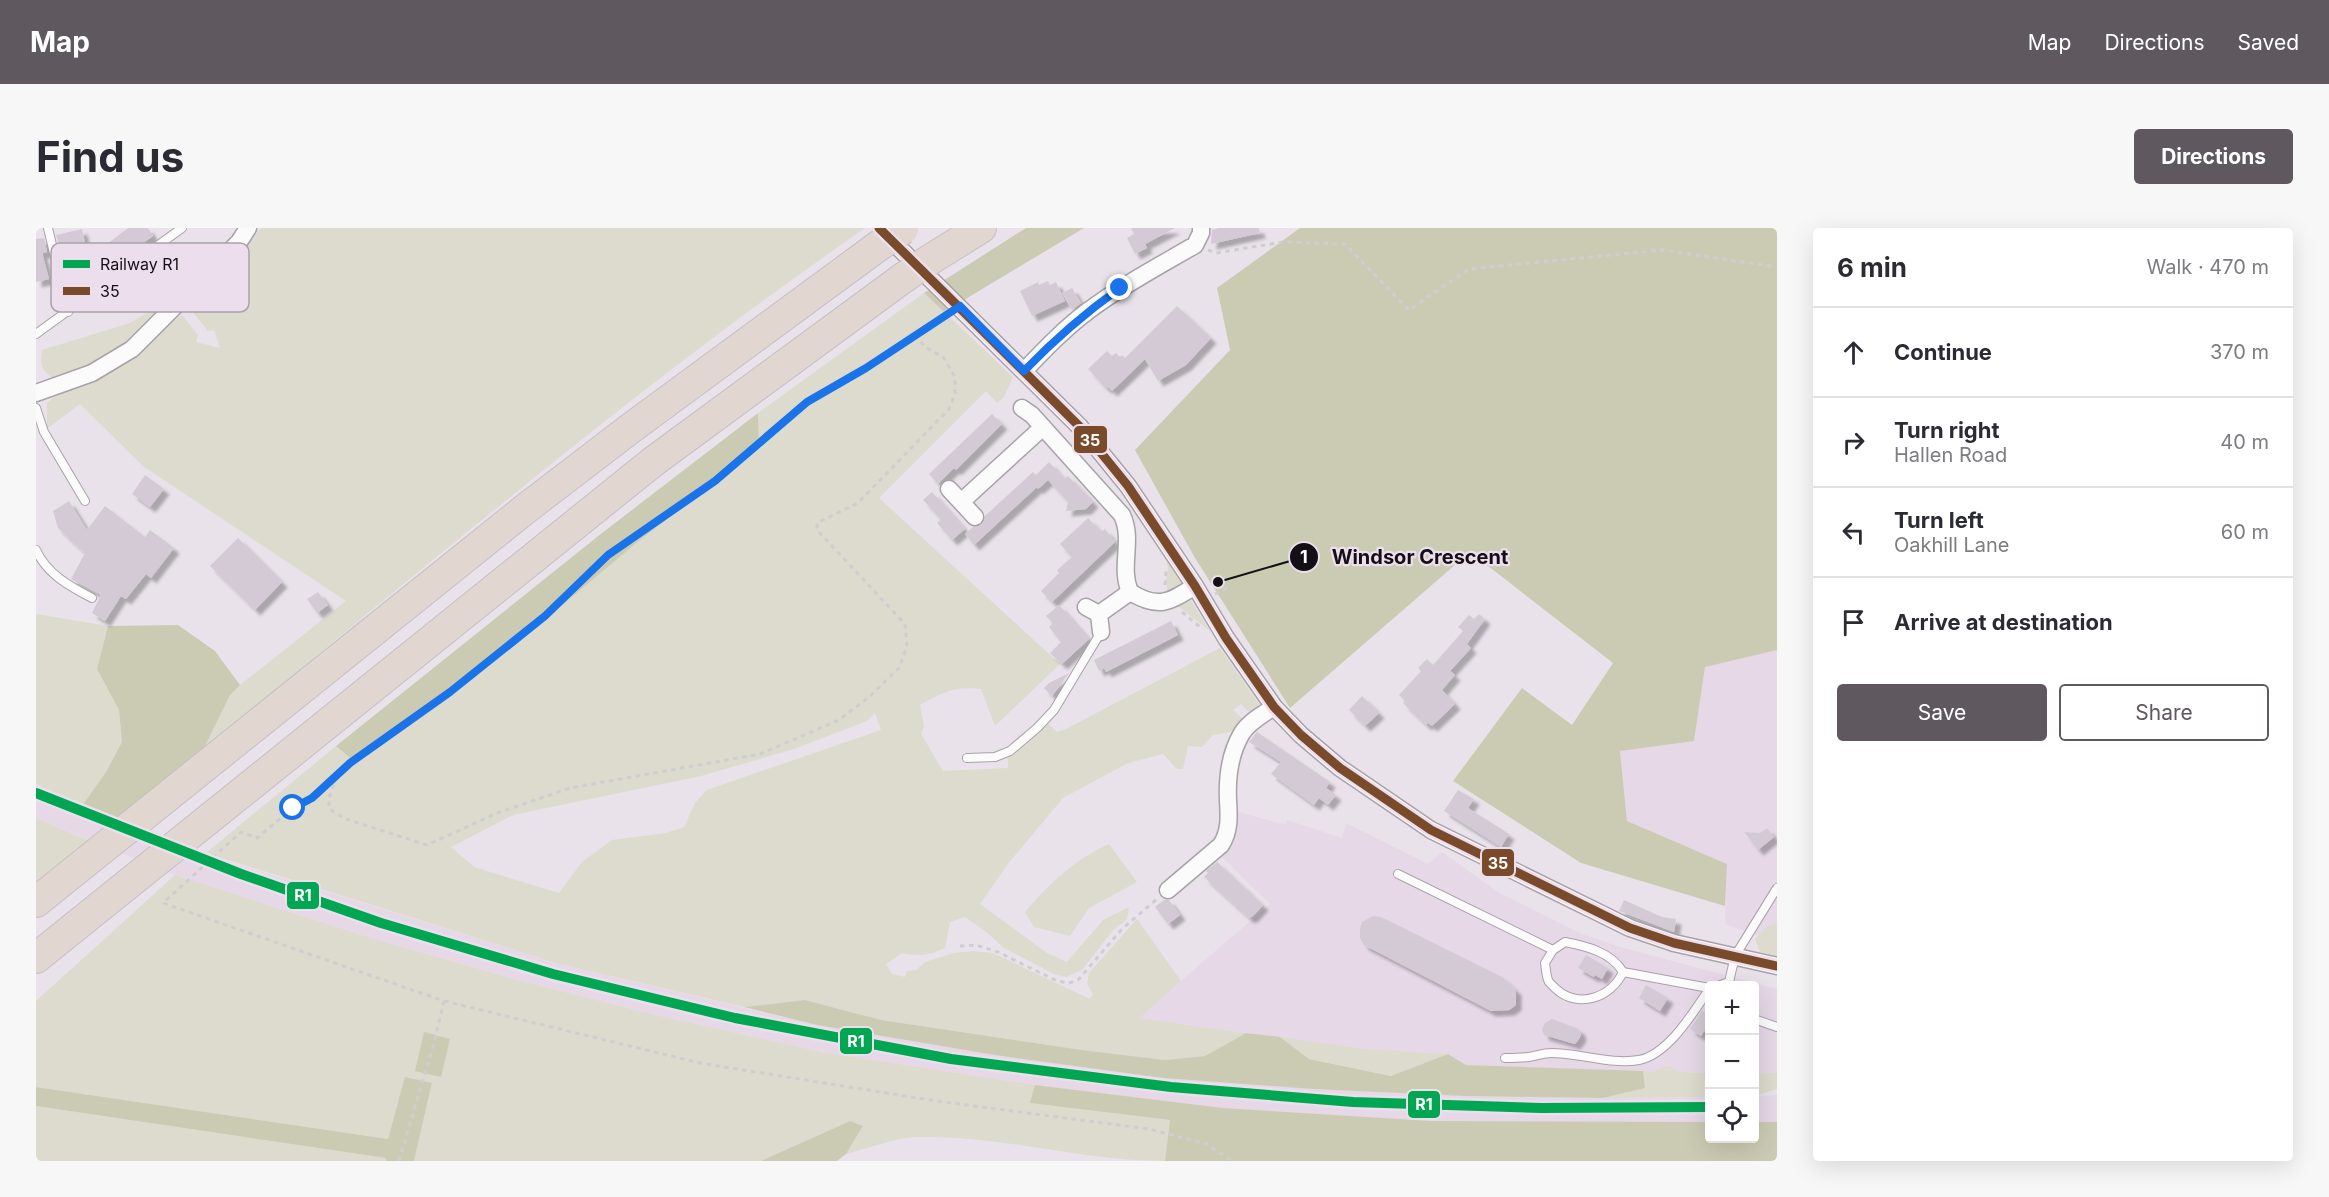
<!DOCTYPE html>
<html lang="en">
<head>
<meta charset="utf-8">
<style>
  :root { --surface:#fff; --page:#f7f7f7; --text:#2b2b33; --muted:#7c7c81; --line:#e1e1e2; --accent:#5f595f }
  body { margin:0; font-family:Inter,sans-serif; background:var(--page); color:var(--text) }
  .controls { position:absolute; right:18px; bottom:18px; display:grid; overflow:hidden; border-radius:6px; box-shadow:0 6px 24px #0002 }
  .controls button { width:54px; height:54px; display:grid; place-items:center; padding:0; border:0; border-bottom:2px solid var(--line); background:var(--surface); color:var(--text); font:30px sans-serif }
  .stop { position:absolute; width:18px; height:18px; margin:-14px; border:4px solid #1a73e8; border-radius:50%; background:#fff }
  .stop.end { background:#1a73e8; border-color:#fff; box-shadow:0 2px 6px #0008 }
  .list { margin:0; padding:0; list-style:none }
  h2 { display:flex; justify-content:space-between; align-items:center; height:78px; margin:0; padding:0 24px; font-size:26px }
  h2 small { font-size:20px; font-weight:400; color:var(--muted) }
  .list li { display:grid; grid-template-columns:39px 1fr auto; gap:18px; align-items:center; box-sizing:border-box; height:90px; padding:0 24px; border-top:2px solid var(--line) }
  .list b { display:block; font-size:22px; white-space:nowrap }
  .list p { margin:0; font-size:20px; white-space:nowrap; color:var(--muted) }
  .list em { font-size:20px; font-style:normal; color:var(--muted) }
  .actions { display:flex; gap:12px; padding:18px 24px }
  .actions a { flex:1; padding:14px 0; border:2px solid var(--accent); border-radius:6px; text-align:center; font-size:21px; color:var(--accent) }
  .actions .main { background:var(--accent); color:#fff }
  .icon { flex:none; width:33px; height:33px; fill:none; stroke:currentColor; stroke-width:2; stroke-linecap:round; stroke-linejoin:round }
  .map { position:relative; flex:none; width:1741px; height:933px; overflow:hidden; border-radius:6px }
  header { display:flex; align-items:center; gap:36px; box-sizing:border-box; height:84px; padding:0 30px; background:var(--accent); color:#fff }
  header strong { font-size:28px }
  nav { display:flex; gap:33px; margin-inline-start:auto; font-size:21px }
  .intro { display:flex; align-items:center; justify-content:space-between; box-sizing:border-box; height:144px; padding:0 36px }
  h1 { margin:0; font-size:42px }
  .button { padding:15px 27px; border-radius:6px; background:var(--accent); color:#fff; font-size:21px; font-weight:700 }
  main { display:flex; gap:36px; padding:0 36px }
  aside { flex:1; background:var(--surface); border-radius:6px; box-shadow:0 6px 24px #0002 }
  .map>svg:first-child { display:block }
</style>
</head>
<body>
<header>
<strong>Map</strong>
<nav><a>Map</a><a>Directions</a><a>Saved</a></nav>
</header>
<div class="intro"><h1>Find us</h1><a class="button">Directions</a></div>
<main>
<div class="map">
<svg width="1741" height="933" viewBox="0 0 1741 933">
  <defs>
    <filter id="shadow"><feDropShadow dx="5.5" dy="5.5" stdDeviation="1.5" flood-color="#0004"/></filter>
  </defs>
  <rect width="100%" height="100%" fill="#e9e2ea"/>
  <path fill="#e6d8e7" d="M1741 422V714L1689 696 1691 636 1591 593 1584 522 1658 513 1669 438Z
    M0 556 46 578 182 630 524 736 781 797 959 827 1127 850 1277 861 1429 868 1567 870 1673 869V894L1396 893 1187 880 999 857 785 824 619 787 481 752 335 710 139 647 0 590Z
    M1200 583 1238 594 1250 596 1251 592 1306 610 1310 595 1392 636 1406 624 1462 664 1546 706 1584 719 1741 761V844L1719 846 1718 758H1674L1673 845 1644 844 1635 839 1616 844 1430 837 1412 826 1329 821 1102 790 1234 676 1183 626 1196 614 1201 602Z
    M1741 867V894H1719L1718 868Z"/>
  <path fill="#dcdbcd" fill-rule="evenodd" d="M225 0H829C598 160 385 343 168 520L194 467 204 457 310 373 108 239 44 176 11 201V175C29 158 67 149 89 134 110 121 125 99 146 87L162 107 160 114 184 120 178 102 172 103 152 78 197 35Z
    M888 65 977 149 968 169 961 175 950 163 843 270 1024 436 959 498 945 461C918 458 907 464 884 477L888 498 885 506 907 543 972 540V529L976 528 1012 495 1021 504 1030 501 1184 420 1223 476 1218 484 1212 483 1205 476 1197 482 1207 491 1199 503 1177 507 1166 519 1152 518 1147 541H1141L1127 526 1092 535 1027 570 971 637 944 676 1011 725 1031 734 1067 692 1093 679 1091 691 1078 701 1046 742 1030 749 1018 746 968 720 949 703 929 689 914 694 909 720C894 727 882 729 866 725L850 736 856 746 869 749 871 743 880 742 889 734 918 725 937 723 957 725 1054 771 1057 766 1051 756 1053 745 1101 691 1145 753 1103 790 1210 805 1169 828 1129 832 1046 822 845 792 769 772 708 779 524 736 170 625 300 518 321 535 484 413 599 316 723 220 722 185ZM839 485 845 502 671 562 659 575 648 599 630 605 576 612 546 634 523 665 438 639 415 619 477 587 665 548 758 521 831 493Z
    M142 66C120 86 99 109 74 125 57 136 38 143 19 151 5 143 4 137 6 122L94 95Z
    M1128 315 1154 355 1132 365 1130 352 1132 342Z
    M1152 368 1174 403 1139 376Z
    M0 386 72 398 61 441 83 482 86 514 70 544 46 578 0 556Z
    M0 590 54 613 0 655Z
    M1073 616 1101 654 1053 680 1034 708 998 699 989 684C1013 656 1039 631 1073 616Z
    M139 647 335 710 481 752 619 787 785 824 999 857 995 875 1134 892 1129 933C1046 933 965 907 881 909 862 909 830 921 810 926L827 898 814 893 725 933H378L396 856 370 849 352 911 0 859V773Z
    M1738 696 1741 697V728L1724 724 1719 711 1730 699Z
    M1244 809 1329 821 1412 826 1356 848 1273 831Z
    M1629 839H1635L1644 844 1673 845V869L1567 870 1609 860 1607 843 1616 844Z
    M1741 844V861L1719 868V846Z
    M0 878 350 930V933H0Z"/>
  <path fill="#cbcbb3" d="M990 0H1048L908 84 888 65Z
    M1264 0H1741V422L1669 439 1658 513 1584 523 1591 593 1691 636 1689 678 1545 635 1417 553 1486 460 1536 497 1577 435 1434 324 1254 480 1159 330 1099 222 1194 122 1181 60Z
    M722 185 723 220 599 316 484 413 320 535 300 518 566 305Z
    M142 397 179 423 204 457 194 467 168 520 80 591 46 578 70 544 86 514 83 482 61 441 72 398Z
    M769 772 845 792 1046 822 1129 832 1169 828 1210 805 1244 809 1273 831 1355 848 1412 826 1430 837 1607 843 1609 860 1567 870 1429 868 1277 861 1127 850 959 827 781 797 708 779Z
    M388 804 414 811 405 849 379 843Z
    M369 849 396 855 378 933H350V930L0 878V859L352 911Z
    M999 857 1187 880 1396 893 1673 894 1674 910H1718L1719 894H1741V933H1129L1134 892 994 875Z
    M814 893 827 898 810 926 801 933H725Z"/>
  <path fill="#d4cad5" filter="url(#shadow)" d="M92 0H112L117 8 57 51 45 36Z
    M1095 0H1139L1109 16 1111 20 1099 26 1091 10 1098 6Z
    M1183 0H1223L1224 5 1175 16 1176 2Z
    M46 1 49 15 24 21 20 7Z
    M8 10 11 24 6 25 13 51 0 54V11Z
    M1012 53 1014 57 1020 54 1029 73 996 88 984 63 1002 54 1003 57Z
    M1036 60 1045 75 1036 82 1026 65Z
    M1141 78 1175 110 1150 137 1122 153 1109 131 1076 163 1072 159 1070 160 1052 141 1071 123 1076 128 1080 125 1084 129 1086 127 1089 130Z
    M956 186 966 196 920 242 918 240 902 256 893 246Z
    M1013 234 1028 251 1032 248 1057 274 1050 281 1030 283 1032 274 1012 252 1002 261 1001 259 938 317 929 306 937 299 946 297 949 288 997 244 1000 247Z
    M109 247 128 261 114 279 96 266Z
    M896 264 929 301 916 312 901 295 905 291 887 272Z
    M33 273 51 302 69 278 109 309 114 302 138 320 115 350 110 346 90 371 85 368 69 393 56 385 65 367 35 351 49 325 22 300 17 283Z
    M1052 290 1065 304 1069 301 1079 314 1016 374 1005 363 1023 345 1021 342 1036 329 1024 316Z
    M202 310 246 354 219 382 174 338Z
    M282 364 292 377 281 385 271 371Z
    M1023 377 1053 411 1026 436 1014 425 1025 414 1013 399 1017 395 1010 388Z
    M1443 386 1449 391 1431 416 1435 420 1414 443 1419 447 1406 462 1419 476 1396 498 1392 495 1390 497 1367 475 1369 473 1363 467 1385 443 1382 440 1391 431 1397 437 1427 403 1422 399 1433 387 1438 391Z
    M1135 393 1142 407 1070 444 1068 440 1063 443 1058 432Z
    M1033 445 1016 468 1008 460 1013 455Z
    M1326 468 1343 485 1329 498 1313 482Z
    M1221 504 1294 554 1290 560 1300 567 1292 577 1283 570 1278 577 1235 546 1245 534 1213 514Z
    M1422 562 1438 571 1432 580 1473 606 1465 619 1408 583Z
    M1731 600 1738 609 1722 622 1708 604 1724 605Z
    M1181 634 1227 677 1217 688 1213 690 1168 649 1172 645 1170 643Z
    M1128 672H1133L1144 687 1132 696 1119 679Z
    M1588 672 1626 689 1640 691 1638 704 1583 683Z
    M1337 688 1345 689 1466 749 1480 762V777L1473 782 1455 783 1328 717 1324 710V701L1326 694Z
    M1550 727 1572 740 1566 751 1559 747 1558 749 1542 740Z
    M1610 757 1632 770 1624 783 1603 770Z
    M1666 783 1674 786V805L1668 803 1665 808 1654 801Z
    M1516 791 1543 801 1545 807 1543 811 1539 816 1508 807 1506 801 1509 795Z"/>
  <g fill="none" stroke-linecap="round" stroke-linejoin="round">
    <defs>
      <path id="lane" d="M12 0 32 84
        M0 106 146 0
        M0 180 8 204 49 273
        M0 322C11 346 33 358 56 370
        M931 530 959 529 974 523 1001 500 1018 482 1065 404
        M1362 646 1517 722
        M1587 744C1575 770 1542 781 1520 761 1519 760 1514 755 1513 754 1510 749 1510 741 1509 735L1517 722 1529 714C1550 718 1575 724 1587 744L1673 760
        M1682 758 1693 754 1699 728 1741 660
        M1718 791 1741 799
        M1469 830C1477 830 1485 830 1493 829 1500 828 1508 825 1515 825 1544 825 1575 837 1603 832 1633 826 1658 783 1674 760"/>
      <path id="street" d="M850 7 1044 199 1092 258 1159 358 1190 410 1238 479 1265 507 1304 540 1395 602 1594 700 1638 715 1741 738
        M988 143C1008 122 1029 100 1052 83 1085 58 1123 38 1159 17L1165 5V0
        M0 165 56 145 96 121 203 14 212 0
        M986 180 996 187 1086 287C1098 312 1083 339 1094 364 1122 381 1132 375 1159 358
        M913 261 939 289
        M925 274 1007 199
        M1050 379 1063 386 1065 404
        M1063 386 1094 364
        M1132 662 1185 617C1194 603 1193 589 1192 572 1191 550 1194 525 1206 505 1213 494 1227 486 1238 479"/>
      <path id="highway" d="M895 31 945 0
        M0 674 488 282 595 200 841 19
        M0 730 618 233 867 50"/>
    </defs>
    <use href="#lane" stroke="#a7a2a7" stroke-width="10"/>
    <use href="#street" stroke="#a7a2a7" stroke-width="19"/>
    <use href="#highway" stroke="#c4c0c4" stroke-width="32"/>
    <path stroke="#d0cdd0" stroke-width="3" stroke-dasharray="4.5 4.5" stroke-linecap="butt" d="M1172 22 1180 25 1247 14 1309 16 1373 82 1433 41 1626 22 1741 39
      M1129 357 1130 343
      M1179 366 1195 358
      M1146 384 1164 399
      M301 548 293 570V581L310 591 391 617 461 585 534 560 724 526 803 492 833 469 863 440 871 419 869 396 781 302V295L822 275 913 181 919 165V149L907 129 889 119 880 107
      M924 718 940 717 962 724 1021 753 1033 755 1042 752 1086 701 1122 670
      M408 773 664 835 900 873 1113 901 1171 916 1196 933
      M363 933 398 815 408 773 127 675 205 604 221 610 257 580 277 569 314 535 414 464 509 388 572 327 679 253 771 174 830 140 910 88"/>
    <use href="#lane" stroke="#fcfbfc" stroke-width="8"/>
    <use href="#street" stroke="#fcfbfc" stroke-width="16"/>
    <use href="#highway" stroke="#e2d6d0" stroke-width="30"/>
    <defs>
      <path id="highway-bridge" d="M841 19 867 1
        M867 50 895 31"/>
    </defs>
    <use href="#highway-bridge" stroke="#c4c0c4" stroke-width="32" stroke-linecap="butt"/>
    <use href="#highway-bridge" stroke="#e2d6d0" stroke-width="30"/>
    <defs>
      <path id="bus-1" d="M843 0 1044 199 1092 258 1159 358 1190 410 1238 479 1265 507 1304 540 1395 602 1594 700 1638 715 1741 738"/>
    </defs>
    <use href="#bus-1" stroke="#ecdeed" stroke-width="14"/>
    <use href="#bus-1" stroke="#7a4b2a" stroke-width="9"/>
    <defs>
      <path id="rail-1" d="M0 565 205 646 345 695 517 746 699 790 915 831 1135 859 1317 874 1505 880 1674 879"/>
    </defs>
    <use href="#rail-1" stroke="#ecdeed" stroke-width="15"/>
    <use href="#rail-1" stroke="#00a651" stroke-width="10"/>
  </g>
  <g fill="none" stroke-linecap="round" stroke-linejoin="round">
    <path stroke="#1a73e8" stroke-width="8" d="M257 580 276 570 314 535 414 464 509 388 572 327 679 253 771 174 830 140 924 78 988 143C1018 112 1049 85 1084 60"/>
  </g>
  <rect x="15" y="15" width="198" height="69" rx="9" fill="#ecdeed" stroke="#aba0ac" stroke-width="1.5"/>
  <rect x="27" y="32" width="27" height="8" fill="#00a651"/>
  <rect x="27" y="59" width="27" height="8" fill="#7a4b2a"/>
  <g font-size="16" fill="#140f14">
    <text x="64" y="42">Railway R1</text>
    <text x="64" y="69">35</text>
  </g>
  <path fill="none" stroke="#140f14" stroke-width="2" d="M1182 354L1268 329"/>
  <g fill="#140f14" stroke="#ecdeed" stroke-width="2">
    <circle cx="1182" cy="354" r="6"/>
    <circle cx="1268" cy="329" r="15"/>
  </g>
  <g font-size="18" text-anchor="middle" font-weight="bold" fill="#fff">
    <text x="1268" y="335">1</text>
  </g>
  <g font-size="20" text-anchor="middle" font-weight="bold" fill="#140f14" stroke="#ecdeed" stroke-width="4.5" stroke-linejoin="round" paint-order="stroke">
    <text x="1384" y="336">Windsor Crescent</text>
  </g>
  <g stroke="#ecdeed" stroke-width="2">
    <rect x="1037" y="197" width="35" height="29" rx="6" fill="#7a4b2a"/>
    <rect x="1445" y="620" width="34" height="29" rx="6" fill="#7a4b2a"/>
    <rect x="250" y="653" width="34" height="29" rx="6" fill="#00a651"/>
    <rect x="803" y="799" width="34" height="28" rx="6" fill="#00a651"/>
    <rect x="1371" y="862" width="34" height="29" rx="6" fill="#00a651"/>
  </g>
  <g font-size="16" text-anchor="middle" font-weight="bold" fill="#fff">
    <text x="1054" y="218">35</text>
    <text x="1462" y="641">35</text>
    <text x="267" y="673">R1</text>
    <text x="820" y="819">R1</text>
    <text x="1388" y="882">R1</text>
  </g>
</svg>
<div class="controls">
<button>+</button>
<button>−</button>
<button><svg class="icon" aria-label="locate" viewBox="0 0 24 24"><circle cx="12" cy="12" r="6"/><path d="M12 2v4M12 18v4M2 12h4M18 12h4"/></svg></button>
</div>
<div class="stop" style="left:257px;top:580px"></div>
<div class="stop end" style="left:1084px;top:60px"></div>
</div>
<aside>
<h2>6 min<small>Walk · 470 m</small></h2>
<ul class="list">
<li><svg class="icon" aria-label="ahead" viewBox="0 0 24 24"><path d="M12 20V5M6 11l6-6 6 6"/></svg><div><b>Continue</b></div><em>370 m</em></li>
<li><svg class="icon" aria-label="right" viewBox="0 0 24 24"><path d="M7 20v-9h11M14 6l5 5-5 5"/></svg><div><b>Turn right</b><p>Hallen Road</p></div><em>40 m</em></li>
<li><svg class="icon" aria-label="left" viewBox="0 0 24 24"><path d="M17 20v-9H6M10 6l-5 5 5 5"/></svg><div><b>Turn left</b><p>Oakhill Lane</p></div><em>60 m</em></li>
<li><svg class="icon" aria-label="arrive" viewBox="0 0 24 24"><path d="M6 21V4h12l-3 4 3 4H6"/></svg><div><b>Arrive at destination</b></div></li>
</ul>
<div class="actions"><a class="main">Save</a><a>Share</a></div>
</aside>
</main>
</body>
</html>
